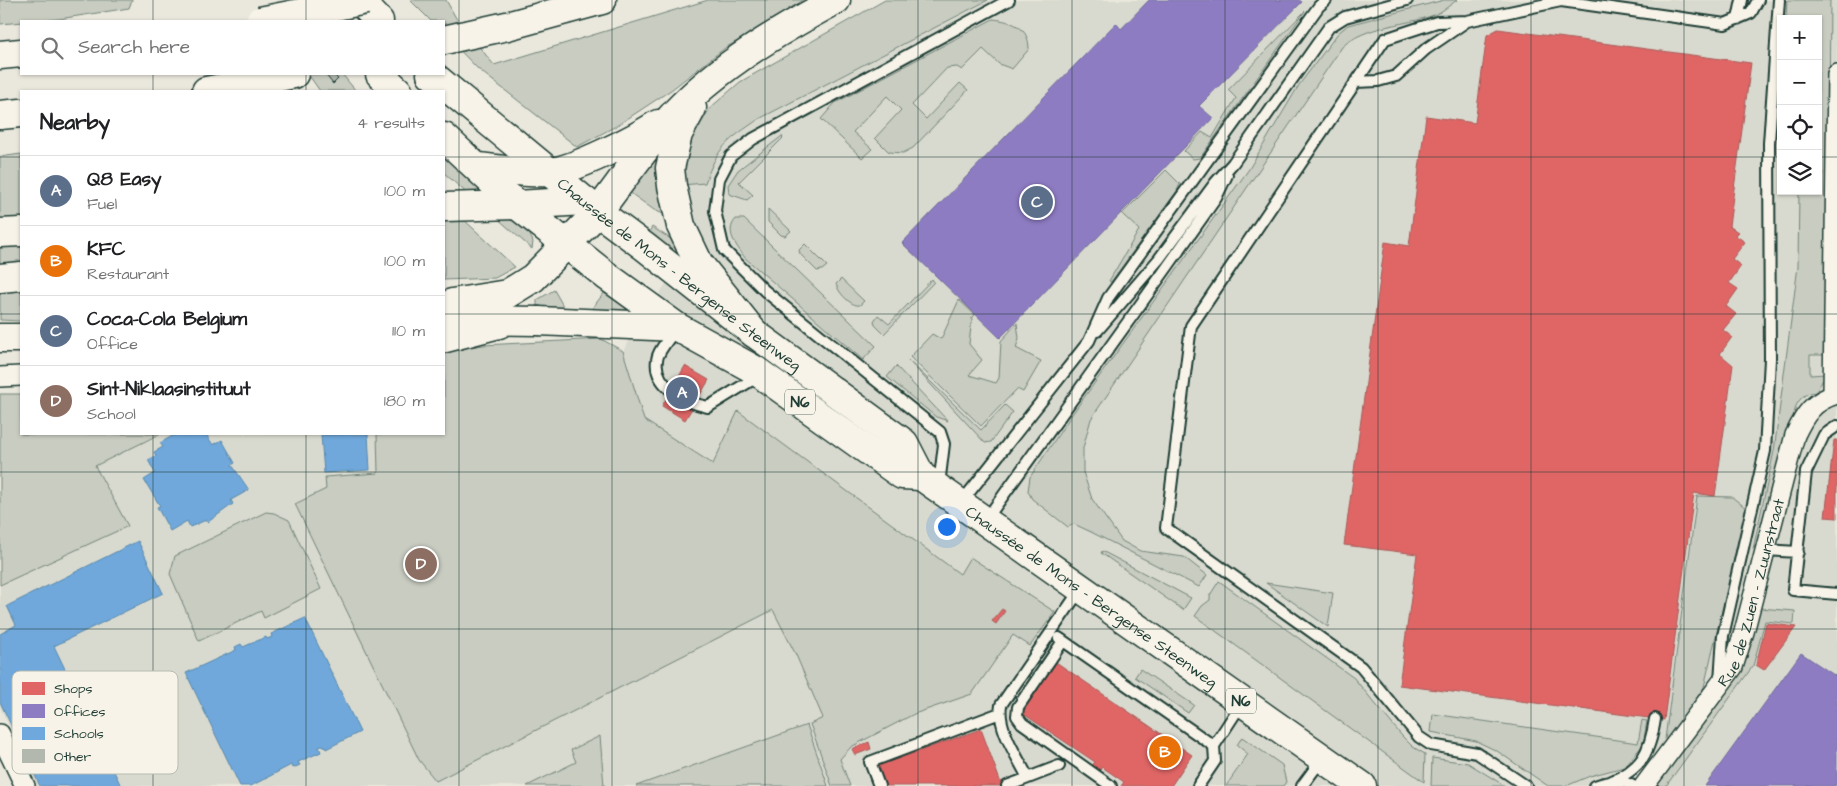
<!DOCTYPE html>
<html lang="en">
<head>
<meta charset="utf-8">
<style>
  :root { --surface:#fff; --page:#f6f6f6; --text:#202124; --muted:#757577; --line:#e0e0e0; --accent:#db2777 }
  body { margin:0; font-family:"Architects Daughter",sans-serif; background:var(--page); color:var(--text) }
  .controls { position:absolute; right:15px; top:15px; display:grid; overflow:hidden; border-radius:0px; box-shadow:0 1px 4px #0004 }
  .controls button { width:45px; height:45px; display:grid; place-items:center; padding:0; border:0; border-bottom:1px solid var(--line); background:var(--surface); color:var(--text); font:25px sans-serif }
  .you { position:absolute; left:946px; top:526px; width:18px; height:18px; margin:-12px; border:4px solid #fff; border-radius:50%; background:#1a73e8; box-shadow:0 0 0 8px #1a73e833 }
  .badge { display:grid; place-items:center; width:32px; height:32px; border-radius:50%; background:var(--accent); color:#fff; font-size:16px; font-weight:700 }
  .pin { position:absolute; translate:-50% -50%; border:2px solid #fff; box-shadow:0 1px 5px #0006 }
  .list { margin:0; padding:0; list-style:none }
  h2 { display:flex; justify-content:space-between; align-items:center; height:65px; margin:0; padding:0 20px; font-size:21px }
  h2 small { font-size:16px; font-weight:400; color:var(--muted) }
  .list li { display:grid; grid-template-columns:32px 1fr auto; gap:15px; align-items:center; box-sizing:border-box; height:70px; padding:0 20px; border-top:1px solid var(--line) }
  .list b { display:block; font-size:19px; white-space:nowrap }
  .list p { margin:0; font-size:16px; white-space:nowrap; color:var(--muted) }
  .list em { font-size:16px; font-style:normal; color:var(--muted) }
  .icon { flex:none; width:28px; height:28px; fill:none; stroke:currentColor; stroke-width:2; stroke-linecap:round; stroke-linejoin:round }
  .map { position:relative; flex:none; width:1837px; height:786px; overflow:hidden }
  .search { position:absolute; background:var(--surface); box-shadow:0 1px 4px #0004; left:20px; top:20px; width:425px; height:55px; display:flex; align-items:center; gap:12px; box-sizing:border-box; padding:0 18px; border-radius:0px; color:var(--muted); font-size:19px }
  .panel { position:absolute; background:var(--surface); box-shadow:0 1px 4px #0004; left:20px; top:90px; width:425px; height:345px; border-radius:0px }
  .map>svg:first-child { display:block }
</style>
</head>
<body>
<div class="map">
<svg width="1837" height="786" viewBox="0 0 1837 786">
  <rect width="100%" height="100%" fill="#eae8dd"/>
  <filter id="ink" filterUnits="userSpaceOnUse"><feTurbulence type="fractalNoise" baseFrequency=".02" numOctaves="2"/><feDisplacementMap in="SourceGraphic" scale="10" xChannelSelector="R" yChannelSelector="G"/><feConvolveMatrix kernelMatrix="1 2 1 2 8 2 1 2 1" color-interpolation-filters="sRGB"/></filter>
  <g filter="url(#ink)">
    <path fill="#d9dacf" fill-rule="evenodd" d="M988 0H1837V786H37L0 707V408L21 434H444L567 366 623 351 698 233 681 185 705 183 714 158 731 139 759 119ZM1781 19H1818V191H1781Z"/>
    <path fill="#c8ccc1" stroke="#74847a" d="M0 0H132L129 8 59 19 0 24Z
      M410 0H446L456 18 494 65 708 0H811L725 48 671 90 618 125 577 147 478 69 444 34V21H431Z
      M885 0H988L759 119C727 141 718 146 705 183L682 185 691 141 710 108 740 82Z
      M1444 0H1457C1450 5 1442 12 1434 15 1404 26 1366 25 1342 47L1091 419 1083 448V472L1092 499 1122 541 1140 551 1184 557 1207 575 1199 587 1091 532 1074 524 1068 527 1032 499 1028 491 1030 477 1070 417 1249 169 1299 85 1338 33 1348 25Z
      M1787 0H1830L1827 355H1810V375L1826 374 1816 392C1805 393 1801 397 1796 406L1767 526 1753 549 1774 451 1798 266 1799 191H1818V19H1786Z
      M1305 11 1200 158 1193 159 1184 151 1202 132 1212 138 1236 98 1228 90Z
      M993 19C1012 21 1029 27 1029 49L1012 69 999 64 983 49 962 70 957 67 947 68 912 105 926 119 960 83 968 90 913 148 903 153 889 152 875 138 901 110 887 96 853 132 872 149 862 158 821 119 835 103Z
      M308 74H342L356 91H320Z
      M782 136 783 138 739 182 753 195 747 200 729 194 728 185 738 170Z
      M660 151 670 217 654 210 629 192Z
      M21 154V221L0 222V157Z
      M444 155 484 190 485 194 470 196 444 173Z
      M1166 170 1180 184 1177 191 1111 282 1109 281 1139 230 1122 214Z
      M768 209 791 231 785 236 781 235 768 222Z
      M496 217C513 219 527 224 533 242L532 249Z
      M462 218 515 267 495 278 444 280V219Z
      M736 219H744L876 346 863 360 745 258C737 246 724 232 736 219Z
      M652 227 682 246 683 259 648 234Z
      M21 237V267L0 269V239Z
      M805 244 827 266 822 270 817 271 800 254 799 250Z
      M841 279 864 301 860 305C851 307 838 292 836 284Z
      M932 279 934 282 884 334 875 325 874 321 878 315 889 324Z
      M21 286V321L0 320V288Z
      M554 290 566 311 541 310 537 307V300Z
      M604 293 633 312 590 311Z
      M959 300 975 315 972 318 969 344 982 360 969 375 996 383 999 378 1001 341 1017 323 1019 338 1016 348 1041 361 1023 392 1017 389 981 426 910 357 932 334 941 339Z
      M601 339 623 351 644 420 713 464 738 411 960 574 970 557 1055 612 1030 646 1013 635 972 694 914 714 851 747 840 759 850 786H832L810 724 823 718 796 655 773 610 436 781 419 760 295 504 326 489 325 477 378 473 377 434H444V351L483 345Z
      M908 360 981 430 1005 405 1013 412 991 442 985 443Z
      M896 366 948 421 936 417 887 377Z
      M0 394H21V434H160L95 466 128 526 0 585Z
      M1697 496 1732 497 1746 508 1704 687 1667 742 1665 739Z
      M266 512 274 513 289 520 321 589 264 618 261 611 199 641 170 574 175 556Z
      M1102 551 1191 598 1183 610 1101 553Z
      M1219 581 1354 678 1402 736 1413 747 1425 754 1424 782 1195 616 1202 606 1210 600V595Z
      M1266 583 1333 593 1328 627Z
      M1760 608 1795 611 1794 624 1765 621 1753 666 1666 786H1655L1740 668 1750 643Z
      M1140 669 1194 705 1188 713 1135 677Z
      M1433 714 1638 743 1642 720 1647 721 1643 745 1624 767 1590 776 1566 786H1548L1497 751 1476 741 1431 732Z
      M807 725 828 786H636Z
      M600 736 604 786H527L576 762 571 750Z
      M1242 737 1282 765 1286 782 1283 786H1226L1248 754 1237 745Z
      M1432 758 1468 763 1505 786H1431Z"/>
    <path fill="#e06666" stroke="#a65a57" d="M1498 29 1751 63 1729 226 1738 232 1735 235 1745 242 1732 259 1741 266 1729 283 1738 289 1726 306 1736 314 1723 330 1732 337 1720 354 1733 365 1715 496 1694 493 1664 720 1399 685 1417 554 1344 545 1385 242 1409 246 1426 116 1475 123 1487 35Z
      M685 366 709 380 685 420 662 406Z
      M1834 440H1837V518L1825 517Z
      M1002 609 1005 611 996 624 992 621Z
      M1766 623 1796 627 1764 670 1756 665Z
      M1056 662 1192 755 1171 786H1121L1124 782 1102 767 1099 772 1091 767 1095 762 1022 713Z
      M981 729 1002 786H885L878 766Z
      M869 742 871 749 855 755 852 749Z"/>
    <path fill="#8e7cc3" stroke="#6d6998" d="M1149 0H1299L1302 2 1199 106 1213 118 1000 338 902 243 1116 23 1121 29Z
      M1801 653 1837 677V783L1835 786H1705Z"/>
    <path fill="#6fa8dc" stroke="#5788aa" d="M176 434H185L186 436 206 434 213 445 222 440 235 463 232 465 249 490 231 500 233 504 208 522 206 520 190 527 187 521 170 531 157 507 160 506 144 480 155 473 148 460 156 456 154 452 163 447 160 443Z
      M368 434 370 470 324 473 321 435Z
      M138 541 163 593 54 646 121 786H40L0 702V634L16 625 7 606Z
      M305 618 360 732 326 749 324 745 319 747 321 752 298 762 300 765 293 768 291 765 251 786H240L186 673 236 650 235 647 241 644 243 647 266 637 267 639 272 637 271 634Z"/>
    <path fill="#b2b8ae" stroke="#1f3d34" d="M325 74H333L338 79 333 84Z"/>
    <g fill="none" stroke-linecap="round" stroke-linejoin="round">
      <defs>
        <path id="lane" d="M1738 19 1742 0
          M1355 82 1378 81 1396 76 1426 49 1467 21
          M675 330C670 338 658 350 657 360 653 386 687 403 708 407L760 375
          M1097 331 1159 259 1216 182 1233 163 1329 27 1345 17 1407 0
          M1837 426 1824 435 1806 472 1793 590 1837 594
          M939 485 944 444 940 432 765 291 724 250 715 211 719 179 731 156 753 139 1009 0
          M960 504 1089 341 1108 298 1319 6 1326 0
          M985 521 1168 266 1216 198 1227 175
          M1765 550 1798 552
          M1059 638 1214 746
          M1063 641 1018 707 1017 716 1022 723 1111 786
          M1720 681 1723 636 1765 451 1770 359 1769 143 1779 0
          M1059 766 1028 778C1018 757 997 729 1001 705L1080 590
          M1610 782C1642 769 1650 752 1655 719
          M879 786 870 762 1000 713
          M1007 786 1028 778
          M1198 786 1215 761 1214 746 1242 703
          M1302 786 1322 759
          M1526 786 1477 753 1431 745 1419 737 1361 667 1166 528 1191 326 1385 39 1437 22 1467 21 1561 1 1725 24 1751 13 1758 0
          M1595 786C1606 781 1623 780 1633 786"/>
        <g id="street">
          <path d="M444 343 501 328"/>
          <path d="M0 377 21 376"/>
          <path d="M1833 395 1837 74"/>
          <path d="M0 734 25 786"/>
          <path id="s1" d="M1644 786 1733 667 1744 632 1795 435C1805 414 1813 401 1837 394"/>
        </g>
        <path id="secondary" d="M444 207 517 205
          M0 233 21 232
          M0 278 21 276"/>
        <g id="primary">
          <path d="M359 0 379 21"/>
          <path d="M380 74 398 91"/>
          <path id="s2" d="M431 74 598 212 645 247 754 333 904 443 921 476 1362 786"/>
          <path d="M444 137 517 205 608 277 677 327 755 370 902 475 921 476"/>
          <path d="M517 205 585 201"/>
          <path d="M452 303 507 294 533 278 598 212"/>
          <path d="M538 321 677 327"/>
        </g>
        <path id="highway" d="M444 40 507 26 602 0
          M0 55 21 53
          M206 91 294 74
          M692 108 678 134 670 168 672 186 681 226 699 264 754 333
          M0 115 21 113
          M477 167C500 169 527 174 550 172 574 170 637 138 658 124
          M598 212C623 179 647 144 675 113 720 65 779 31 836 0
          M444 320 538 321
          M0 338H21"/>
      </defs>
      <use href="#lane" stroke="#1f3d34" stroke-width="14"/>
      <use href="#street" stroke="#1f3d34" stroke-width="22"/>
      <use href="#secondary" stroke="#1f3d34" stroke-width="31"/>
      <use href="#primary" stroke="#1f3d34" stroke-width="31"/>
      <use href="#highway" stroke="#1f3d34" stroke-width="31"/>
      <use href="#lane" stroke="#f7f3e8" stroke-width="10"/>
      <use href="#street" stroke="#f7f3e8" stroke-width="19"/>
      <use href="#secondary" stroke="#f7f3e8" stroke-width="28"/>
      <use href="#primary" stroke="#f7f3e8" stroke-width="28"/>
      <use href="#highway" stroke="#f7f3e8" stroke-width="28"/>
      <defs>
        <path id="highway-bridge" d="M260 21 366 0"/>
      </defs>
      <use href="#highway-bridge" stroke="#1f3d34" stroke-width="31" stroke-linecap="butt"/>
      <use href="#highway-bridge" stroke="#f7f3e8" stroke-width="28"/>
    </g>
  </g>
  <path fill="none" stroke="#1f3d34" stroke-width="1" stroke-opacity="0.55" d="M153 0V21M306 0V21M459 0V786M612 0V786M765 0V786M918 0V786M1072 0V786M1225 0V786M1378 0V786M1531 0V786M1684 0V786M153 74V91M306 74V91M0 157H21M444 157H1781M1818 157H1837M0 314H21M444 314H1837M153 434V786M306 434V786M0 472H1837M0 629H1837"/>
  <g text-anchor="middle" stroke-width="5" stroke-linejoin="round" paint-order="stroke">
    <g fill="#f7f3e8" stroke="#60746a" stroke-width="1">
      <rect x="785" y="389.5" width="30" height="25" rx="4"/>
      <rect x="1226" y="688.5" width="30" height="25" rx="4"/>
    </g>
    <g font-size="15" font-weight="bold" fill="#1f3d34">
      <text x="800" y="407">N6</text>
      <text x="1241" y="706">N6</text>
    </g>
    <g font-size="16" fill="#1f3d34" stroke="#f7f3e8">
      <text dy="6" stroke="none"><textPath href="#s2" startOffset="319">Chaussée de Mons - Bergense Steenweg</textPath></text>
      <text dy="6" stroke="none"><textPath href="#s1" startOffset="225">Rue de Zuen - Zuunstraat</textPath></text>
      <text dy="6" stroke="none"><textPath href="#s2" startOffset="846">Chaussée de Mons - Bergense Steenweg</textPath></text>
    </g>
  </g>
  <rect x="12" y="671" width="166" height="103" rx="8" fill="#f7f3e8" stroke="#b6bcb2" stroke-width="1"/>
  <rect x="22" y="682" width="23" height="13" fill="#e06666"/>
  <rect x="22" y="704" width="23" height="14" fill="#8e7cc3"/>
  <rect x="22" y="727" width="23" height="13" fill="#6fa8dc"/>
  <rect x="22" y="749" width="23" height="14" fill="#b2b8ae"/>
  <g font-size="14" fill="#1f3d34">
    <text x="54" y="693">Shops</text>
    <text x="54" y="716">Offices</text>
    <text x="54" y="738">Schools</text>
    <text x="54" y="761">Other</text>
  </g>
</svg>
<div class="controls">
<button>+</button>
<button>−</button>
<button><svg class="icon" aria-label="locate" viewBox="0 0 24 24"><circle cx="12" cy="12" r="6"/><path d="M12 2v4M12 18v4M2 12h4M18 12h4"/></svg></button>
<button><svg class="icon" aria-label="layers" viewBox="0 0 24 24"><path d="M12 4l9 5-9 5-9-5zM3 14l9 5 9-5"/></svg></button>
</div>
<div class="you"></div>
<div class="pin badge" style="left:682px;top:393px;background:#5c6f8a">A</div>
<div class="pin badge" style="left:1165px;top:752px;background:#e8710a">B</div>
<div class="pin badge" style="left:1037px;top:202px;background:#5c6f8a">C</div>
<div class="pin badge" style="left:421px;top:564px;background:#8d6e63">D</div>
<div class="search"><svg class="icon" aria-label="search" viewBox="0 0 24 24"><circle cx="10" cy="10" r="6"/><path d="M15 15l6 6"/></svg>Search here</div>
<section class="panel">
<h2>Nearby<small>4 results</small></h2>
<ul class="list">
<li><span class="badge" style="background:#5c6f8a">A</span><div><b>Q8 Easy</b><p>Fuel</p></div><em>100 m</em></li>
<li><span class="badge" style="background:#e8710a">B</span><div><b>KFC</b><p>Restaurant</p></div><em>100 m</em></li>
<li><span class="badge" style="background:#5c6f8a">C</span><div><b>Coca-Cola Belgium</b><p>Office</p></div><em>110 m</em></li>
<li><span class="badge" style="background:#8d6e63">D</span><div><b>Sint-Niklaasinstituut</b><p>School</p></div><em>180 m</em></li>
</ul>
</section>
</div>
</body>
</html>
